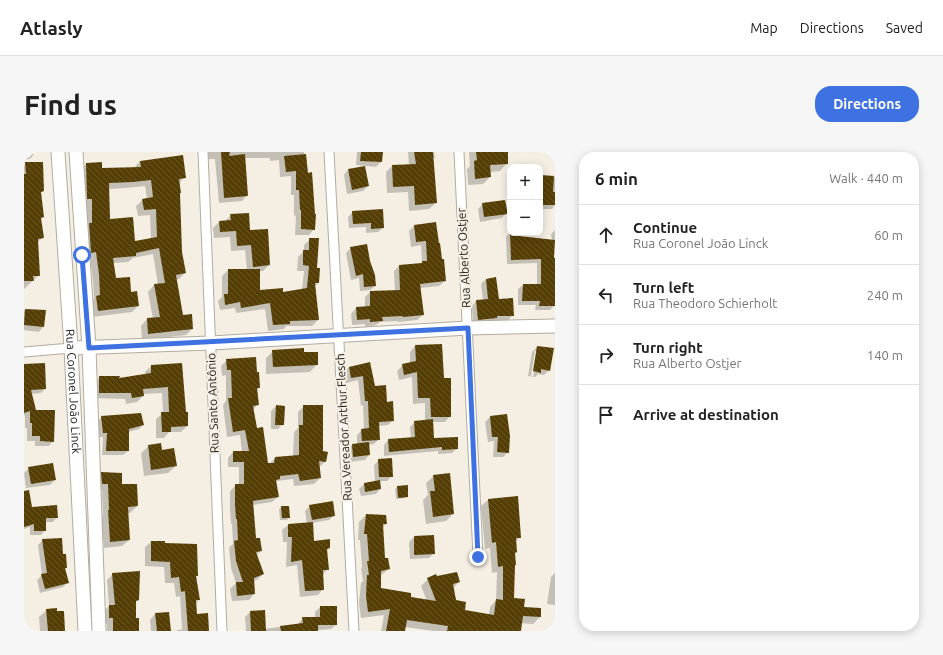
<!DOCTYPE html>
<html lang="en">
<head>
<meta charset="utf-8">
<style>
  :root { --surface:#fff; --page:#f6f6f6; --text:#222; --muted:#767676; --line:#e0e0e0; --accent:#3e72e2 }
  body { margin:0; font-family:Ubuntu,sans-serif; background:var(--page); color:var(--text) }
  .controls { position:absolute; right:12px; top:12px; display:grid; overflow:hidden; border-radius:8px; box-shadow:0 2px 10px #0003 }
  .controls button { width:36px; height:36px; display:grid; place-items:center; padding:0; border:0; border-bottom:1px solid var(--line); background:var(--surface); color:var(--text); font:20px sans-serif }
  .stop { position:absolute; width:12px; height:12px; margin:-9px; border:3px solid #3e72e2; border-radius:50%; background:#fff }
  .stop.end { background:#3e72e2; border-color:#fff; box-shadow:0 1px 4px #0008 }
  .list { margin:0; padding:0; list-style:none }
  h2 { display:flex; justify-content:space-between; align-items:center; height:52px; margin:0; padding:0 16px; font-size:17px }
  h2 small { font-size:13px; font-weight:400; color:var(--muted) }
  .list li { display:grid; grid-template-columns:26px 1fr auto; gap:12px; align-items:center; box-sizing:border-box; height:60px; padding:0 16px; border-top:1px solid var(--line) }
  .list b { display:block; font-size:15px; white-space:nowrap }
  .list p { margin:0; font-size:13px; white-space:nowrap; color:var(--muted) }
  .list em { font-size:13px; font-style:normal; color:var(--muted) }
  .icon { flex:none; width:22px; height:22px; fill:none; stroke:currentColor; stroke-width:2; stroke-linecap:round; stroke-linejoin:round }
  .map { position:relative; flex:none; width:531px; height:479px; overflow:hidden; border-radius:16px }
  header { display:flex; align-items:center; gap:24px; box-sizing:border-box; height:56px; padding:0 20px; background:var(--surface); border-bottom:1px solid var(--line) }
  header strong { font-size:19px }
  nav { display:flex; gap:22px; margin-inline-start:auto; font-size:14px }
  .intro { display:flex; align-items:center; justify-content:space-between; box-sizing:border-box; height:96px; padding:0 24px }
  h1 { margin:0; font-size:28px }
  .button { padding:10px 18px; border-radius:16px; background:var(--accent); color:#fff; font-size:14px; font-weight:700 }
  main { display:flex; gap:24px; padding:0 24px }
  aside { flex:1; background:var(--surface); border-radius:16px; box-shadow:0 2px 10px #0003 }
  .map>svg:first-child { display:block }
</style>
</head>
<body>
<header>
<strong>Atlasly</strong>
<nav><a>Map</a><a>Directions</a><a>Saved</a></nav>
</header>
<div class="intro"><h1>Find us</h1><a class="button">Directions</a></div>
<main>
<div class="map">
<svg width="531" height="479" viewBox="0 0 531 479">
  <defs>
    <pattern id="building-back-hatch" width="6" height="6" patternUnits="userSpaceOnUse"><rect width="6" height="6" fill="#553e03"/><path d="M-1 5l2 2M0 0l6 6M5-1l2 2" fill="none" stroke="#6a5728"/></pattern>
  </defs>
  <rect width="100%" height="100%" fill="#f5efe3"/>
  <path fill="#0003" fill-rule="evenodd" d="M183 0H280L290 77 285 83H271L272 63 270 64V43H267V24L256 25 255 8 246 9V6H220L223 43 218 49 195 51 191 7H183Z
    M333 0H358L357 10 352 15 332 13Z
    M384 0H410L411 5 409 7 412 51 405 57 385 59 384 40 363 41 362 20 368 14H385Z
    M445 0H483V11L476 19 466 20V25L459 32 444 33 443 17 446 14Z
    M521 0H531V2Z
    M116 9 161 25 154 32 157 100 161 121 155 127 151 128 158 164 168 177 162 183 118 188 117 174 123 167H129L124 140 130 133H134L129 102 109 106 104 110 89 111 91 128 106 141 114 154 108 160 68 165 66 151 70 147 69 128 66 106H61L62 53H57L56 18 62 12 77 17 110 16ZM121 34 123 47 119 48 112 54 114 64 126 63 127 87 110 90 85 68 84 37 102 36Z
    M2 11 19 39 16 42 19 65 16 68 19 85 13 91 15 123 0 137V13Z
    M324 18 344 34 339 39 323 42 320 23Z
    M518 24 531 25V53L528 57H516V25Z
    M459 52 482 61 478 66 456 70 454 57Z
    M329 60 359 76 354 80 342 81V75L325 76 324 65Z
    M207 63 225 79 245 113 239 119H235V139L258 141 278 138 280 119H273L274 105 280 99V93L286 87 294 131 290 135 294 168 288 174H262L260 177 244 179 241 157 212 161 211 156 196 158 194 149 198 145V124L204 118H223L221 98 207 99 206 85 190 86 189 76 195 70 201 69Z
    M411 71 421 129 415 134 396 136 399 163 393 168 374 170 373 169 356 170 352 173 341 175V172L328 173 327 162 332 156 341 155V145L346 140 371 139 370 119 375 114 397 112 398 111 397 93 387 95 385 79 390 74Z
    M531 78V92H530L528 107H531L530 154 526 158H511L512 153H494V137L499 133H513V111L483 112 482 85 486 81H494V85L528 88 527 82Z
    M327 96 351 134 346 138 336 139 335 126 327 128 322 101Z
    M462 127 474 148 489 163 484 168H470L467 171 449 172 448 154 452 149 459 148 457 132Z
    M1 158 19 175 15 180 0 178V159Z
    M391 194 419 227 426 264 421 270H408L409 287 433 296 428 301 414 302V299L360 304V293L364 288 387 286 386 275 391 270 401 269V251L389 252 388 225 375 228 373 219 379 213 386 211V200Z
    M513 195 525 218 520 223 514 222 511 225 504 224 508 200ZM511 199H513L509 225 507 224Z
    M249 199 293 212 286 220 242 222V206Z
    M203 208 235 236 232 239 234 252 229 258 232 277 243 312H245L251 306 269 305 270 280 274 276V260L280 254 298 300H303L301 310 294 316 296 326 290 332 270 334 269 327 253 329 251 331 254 345 248 350 228 353 231 388 237 399 232 403 239 422 233 428 229 429 230 442 225 448 208 449 206 437 212 431 207 416 205 395 209 392 208 372H207L206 358V339L212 333H215V315H204V306L209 300H218L216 283 203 285 199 253 202 249V223L198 224 197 214Z
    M346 211 351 235 363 251 369 268 364 273 354 274 355 287 350 292 344 293 345 303 341 308 325 310 323 297 328 293 333 292V283L338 278H340L339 253 337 254 334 228 322 231 320 220 325 215Z
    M158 212 161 261 163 274 157 280H145L140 286H132V267L139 261 138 241 119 242V244L113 250 102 252 101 247 69 246 70 231 76 225 94 227 121 223V220L127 214Z
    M0 213 21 237 17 241 7 242 11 257 29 289 25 294H11V289H3V276H1V263L0 264Z
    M252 254 259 272 254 277H247V259Z
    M482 263 484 300 479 305H469L470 289 464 290 461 270 466 265Z
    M78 265 119 273 115 277 104 280V299L99 303H78L79 285H75L73 270Z
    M125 294 137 299 152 314 144 321 120 324 117 301Z
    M355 308 368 324 363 329H355L356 337 352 342 337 344 335 337 340 332 351 330 350 313Z
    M5 316 31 328 26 333 2 336 0 321Z
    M78 321 97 333 113 354 106 361H103L105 388 98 394 80 396 77 366 79 364 78 338H71V328Z
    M410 324 429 362 422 369 402 372 399 348 404 343 402 331Z
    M373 335 383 344 381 346 372 347 371 337Z
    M0 346 7 356 33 365 29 370H21V378L17 383H6V375L0 377Z
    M464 348 496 385 491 390 492 400 490 402 489 447 499 456 516 465 509 472 497 471 496 479H410L381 475 380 479H357L360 463 337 466 335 451 337 431 339 429 337 417 338 415 336 388H334L335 370 342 363 362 372 358 376 360 407 365 417 356 424V437L386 446 403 449 397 434 404 427 435 430 429 436 432 449 439 459 465 463 466 455 472 448 473 420 468 421 466 396 461 397 457 354Z
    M286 354 310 363 305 368 288 371 289 390 305 396 302 399 304 417 298 423 299 437 294 443 276 445 273 413 262 415 263 390H259L258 378 264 373 283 372 281 359Z
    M257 355 265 365 263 368H256L255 357Z
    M390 385 410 401 405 406 386 407 385 390Z
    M19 388 38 403 42 415 41 417 44 430 39 435 16 441 13 428 18 423 14 393Z
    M127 390H140L173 424 172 425 175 448 171 452 172 463 184 479H151L158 477 156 444 152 445 150 431H141L140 415 121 414V395Z
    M531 421V453L523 452 527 425Z
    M89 422 114 448 111 451 110 467 114 479H83V472H79V460L85 454 83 428Z
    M296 455H312V473L307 477 293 478V479H222L221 465 226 460 240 459 241 477 274 472 279 466H291V460Z
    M23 458 40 479H16L15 465Z
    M131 462 146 479H127L126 468Z"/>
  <path fill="url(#building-back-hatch)" fill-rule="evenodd" d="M197 0H206L205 4 221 2 224 44 200 46Z
    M337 0H359L358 10 336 9Z
    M390 0H409L413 51 391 53 390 34 369 35 368 13 392 12Z
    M452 0H484V12L466 13 467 25 451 27 450 9 453 8Z
    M282 2 284 21 288 20 291 62H292L291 78 277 77V58H276L275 38H272V19L262 20 260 4Z
    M159 3 162 26 155 27 157 41H156L158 100 162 121 152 123 159 163 168 162 169 177 124 182 123 166 136 165 130 132 141 131 135 96 112 101V104L89 106 92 126 106 125 107 140 113 139 115 154 74 159 72 144 76 143 75 122 72 100 67 101 65 71H68V47H63L62 11 78 10V16L117 15 116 9ZM127 28 129 45 118 47 120 58 132 57 133 85 111 89 109 65 86 67 85 31 109 30Z
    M1 10H19L20 39 17 40 20 65 17 66 20 86 14 87 16 124H9L10 129H0V22H2Z
    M341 14 345 34 328 38 324 17Z
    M517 23 530 24 529 40H531V53H516Z
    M481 48 484 62 460 65 458 51Z
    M359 57 360 76 347 77V71L329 72 328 59Z
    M225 61 226 78 244 77 246 113 229 115 227 93 213 94 212 79 196 80 195 69 207 68 206 62Z
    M412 70 415 91H416L418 107H420L422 129 396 132 400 163 379 165 378 164 358 165 359 169 346 170V167L333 168 332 155 346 154V139L376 138 375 113 398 111V109H403L402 89 392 90 390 73Z
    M486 81H495V84L531 88 530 106H531V154H515L516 149H498L499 132H517V107L487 108Z
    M285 86H295L293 116H296L295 131H291L295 168 266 169V172L249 173 246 151 217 156 216 150 201 153 200 142H204V117H236V138L259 136V140L283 136 285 114 279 113V98H285Z
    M343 92 346 109 351 123 352 134 340 135 339 122 332 124 326 95Z
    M472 125 475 147 489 146 490 164H473V166L454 168 452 148 464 147 462 127Z
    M1 157 22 158 20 175 0 173Z
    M418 192 420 226H427V265H407L406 246H394L393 220 380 223 378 212 392 209 391 193Z
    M513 194 530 196 526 219 517 217V221L509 219Z
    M280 196V200H294V213L249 215 248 198Z
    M232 205 233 220H235L236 236H233L235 253 229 254 233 276 239 275 244 311H250L251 305 275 303V273H279V253H299V299L304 300 302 310 295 309 297 326 276 329 274 322 256 324V327L252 328 255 345 229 349 232 386H236L238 399 232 400 240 422 230 426 231 442 213 444 212 430H219L212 409 210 389 214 388 213 367H212L211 352V332H220V310H209V299H225L221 278 209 280 204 246H208L207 218H203L202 207Z
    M346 210 351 234 362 233 363 250 369 249 370 269 355 270 356 288 338 289 337 277 345 276 344 249H341L339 224 327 226 325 215Z
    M21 211 22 237 7 238 12 258H10H31L30 290 16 289V284H8V271H6V259L0 261V212Z
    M158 211 162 260H164V274L147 275V280H138L137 260H145L144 235 119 237 120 244 108 246 107 241H75V224H96L95 226 127 221V213Z
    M252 253 261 254 260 273H251Z
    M117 261 120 273 105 277V299H82L83 281H79L77 264Z
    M483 262 486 284 485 301 473 300 474 285H468L466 264Z
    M409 267 410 286 434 285V297L418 298V295L365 300 364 287 391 285 390 269Z
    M345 290 346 303 329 305 328 292Z
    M137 291 138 298 150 296 153 314 127 318 124 293Z
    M368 306 369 325H355L354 307Z
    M29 311 32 328 7 332 4 315Z
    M77 320 98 321V332H113L114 354 104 355 106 388 86 390 84 358H85L84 332H78Z
    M426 321 430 362 409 365 406 339H411L409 323Z
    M356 328 357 337 341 340 340 331Z
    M384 333V345L374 346 373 334Z
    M5 338 8 355 33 353 34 366H22V379H10V372L0 375V339Z
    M494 344 497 386H492L493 400 491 401 492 413H491L490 446 501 447 500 455 517 456V465L499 464 497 479H423L424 474 383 468 381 479H362L366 457 344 460 342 444 343 423H345L343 409H345L343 382H340L342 362 362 363 363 372H359L361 406H364L366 417 357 419V436L387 441V445L412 449 403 426 412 422 413 424 433 420 436 430 429 432 432 448 442 450 441 458 470 463 472 447 479 448V414L474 415 472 390 468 391 464 347Z
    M309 349 311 364 288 368 285 353Z
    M257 354H265L266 366H258Z
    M289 370 290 389 306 387V396L303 397 305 418H299L300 438 281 439 278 408 267 410 268 385H264V372Z
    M410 383 411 402 390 403V384Z
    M38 386 39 402H42L43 416H41L45 431 21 437 17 422 23 421 18 387Z
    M127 389H141V391L173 392 174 424H172L176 448H172L173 462 184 461 185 479H164L161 439 157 440 155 425 147 426 146 410 127 409Z
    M116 419 115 448 112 449V466H115V479H89V466H85V453H91L88 421Z
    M296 454H313V473H294V479H257L256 474 279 471 278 465H296Z
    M33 456V459H40L41 479H24L22 457Z
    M241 458 242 479H227L226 459Z
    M145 460 147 479H133L131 461Z"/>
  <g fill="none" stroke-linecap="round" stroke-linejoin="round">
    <defs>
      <path id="street" d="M179 0 198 479
        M305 0 330 479
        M435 0 454 405
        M0 200 47 196"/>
      <g id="secondary">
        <path d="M0 0H2"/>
        <path id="s1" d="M34 0 47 196 61 479"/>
        <path d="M52 0 65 196 75 479"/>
        <path d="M47 196 187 191 444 176 531 174"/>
      </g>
    </defs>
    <use href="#street" stroke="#b2aca0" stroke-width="11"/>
    <use href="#secondary" stroke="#b2aca0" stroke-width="15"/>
    <use href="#street" stroke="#fff" stroke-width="9"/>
    <use href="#secondary" stroke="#fff" stroke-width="13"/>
  </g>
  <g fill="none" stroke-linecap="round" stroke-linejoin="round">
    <path stroke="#3e72e2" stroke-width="5" d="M58 103 65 196 444 176 454 405"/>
  </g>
  <g text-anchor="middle" stroke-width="4" stroke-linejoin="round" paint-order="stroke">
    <g font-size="12" fill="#24221d" stroke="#f5efe3">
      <text transform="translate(440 106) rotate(-93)" y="4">Rua Alberto Ostjer</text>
      <text dy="4" stroke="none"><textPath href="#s1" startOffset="240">Rua Coronel João Linck</textPath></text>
      <text transform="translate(189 251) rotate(-92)" y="4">Rua Santo Antônio</text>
      <text transform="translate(320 275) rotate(-93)" y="4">Rua Vereador Arthur Flesch</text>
    </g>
  </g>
</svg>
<div class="controls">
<button>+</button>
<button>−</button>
</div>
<div class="stop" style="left:58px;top:103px"></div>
<div class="stop end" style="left:454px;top:405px"></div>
</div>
<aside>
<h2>6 min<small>Walk · 440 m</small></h2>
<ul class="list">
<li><svg class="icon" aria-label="ahead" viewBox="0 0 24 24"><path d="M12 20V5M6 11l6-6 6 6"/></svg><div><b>Continue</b><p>Rua Coronel João Linck</p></div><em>60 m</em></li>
<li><svg class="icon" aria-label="left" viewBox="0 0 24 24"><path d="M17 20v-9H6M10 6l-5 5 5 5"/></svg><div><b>Turn left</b><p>Rua Theodoro Schierholt</p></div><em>240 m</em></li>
<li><svg class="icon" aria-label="right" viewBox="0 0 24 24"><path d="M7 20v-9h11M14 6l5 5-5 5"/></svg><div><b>Turn right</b><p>Rua Alberto Ostjer</p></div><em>140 m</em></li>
<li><svg class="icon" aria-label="arrive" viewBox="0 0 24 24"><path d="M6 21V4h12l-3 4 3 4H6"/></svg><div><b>Arrive at destination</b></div></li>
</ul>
</aside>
</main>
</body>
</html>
